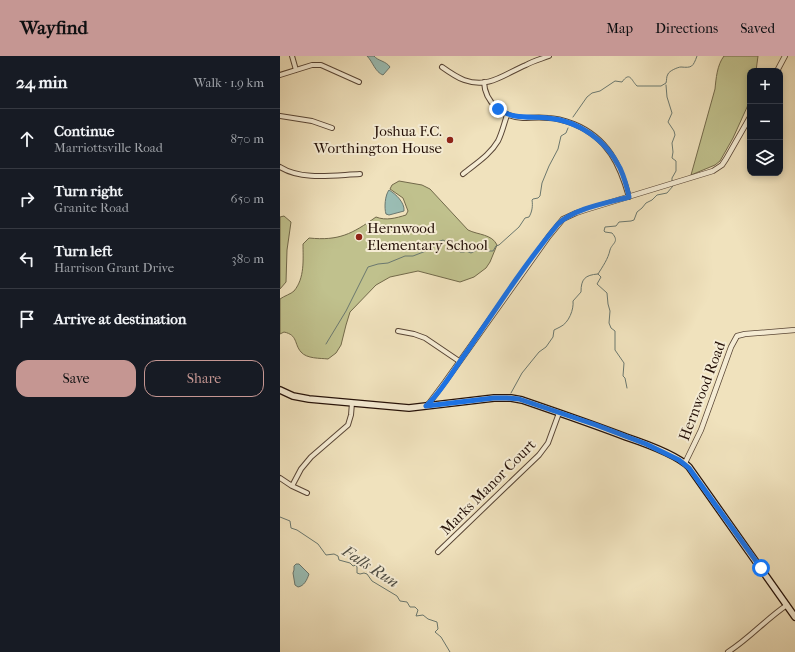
<!DOCTYPE html>
<html lang="en">
<head>
<meta charset="utf-8">
<style>
  :root { --surface:#171b24; --page:#20242c; --text:#f1f3f6; --muted:#9ea1a6; --line:#363941; --accent:#c59692 }
  body { margin:0; font-family:"IM FELL French Canon",serif; background:var(--page); color:var(--text) }
  .controls { position:absolute; right:12px; top:12px; display:grid; overflow:hidden; border-radius:8px; box-shadow:0 2px 6px #0003 }
  .controls button { width:36px; height:36px; display:grid; place-items:center; padding:0; border:0; border-bottom:1px solid var(--line); background:var(--surface); color:var(--text); font:20px sans-serif }
  .stop { position:absolute; width:12px; height:12px; margin:-9px; border:3px solid #1a73e8; border-radius:50%; background:#fff }
  .stop.end { background:#1a73e8; border-color:#fff; box-shadow:0 1px 4px #0008 }
  .list { margin:0; padding:0; list-style:none }
  h2 { display:flex; justify-content:space-between; align-items:center; height:52px; margin:0; padding:0 16px; font-size:17px }
  h2 small { font-size:13px; font-weight:400; color:var(--muted) }
  .list li { display:grid; grid-template-columns:26px 1fr auto; gap:12px; align-items:center; box-sizing:border-box; height:60px; padding:0 16px; border-top:1px solid var(--line) }
  .list b { display:block; font-size:15px; white-space:nowrap }
  .list p { margin:0; font-size:13px; white-space:nowrap; color:var(--muted) }
  .list em { font-size:13px; font-style:normal; color:var(--muted) }
  .actions { display:flex; gap:8px; padding:12px 16px }
  .actions a { flex:1; padding:9px 0; border:1px solid var(--accent); border-radius:12px; text-align:center; font-size:14px; color:var(--accent) }
  .actions .main { background:var(--accent); color:#111 }
  .icon { flex:none; width:22px; height:22px; fill:none; stroke:currentColor; stroke-width:2; stroke-linecap:round; stroke-linejoin:round }
  .map { position:relative; flex:none; width:515px; height:596px; overflow:hidden }
  header { display:flex; align-items:center; gap:24px; box-sizing:border-box; height:56px; padding:0 20px; background:var(--accent); color:#111 }
  header strong { font-size:19px }
  nav { display:flex; gap:22px; margin-inline-start:auto; font-size:14px }
  main { display:flex }
  aside { flex:1; background:var(--surface) }
  .map>svg:first-child { display:block }
</style>
</head>
<body>
<header>
<strong>Wayfind</strong>
<nav><a>Map</a><a>Directions</a><a>Saved</a></nav>
</header>
<main>
<aside>
<h2>24 min<small>Walk · 1.9 km</small></h2>
<ul class="list">
<li><svg class="icon" aria-label="ahead" viewBox="0 0 24 24"><path d="M12 20V5M6 11l6-6 6 6"/></svg><div><b>Continue</b><p>Marriottsville Road</p></div><em>870 m</em></li>
<li><svg class="icon" aria-label="right" viewBox="0 0 24 24"><path d="M7 20v-9h11M14 6l5 5-5 5"/></svg><div><b>Turn right</b><p>Granite Road</p></div><em>650 m</em></li>
<li><svg class="icon" aria-label="left" viewBox="0 0 24 24"><path d="M17 20v-9H6M10 6l-5 5 5 5"/></svg><div><b>Turn left</b><p>Harrison Grant Drive</p></div><em>380 m</em></li>
<li><svg class="icon" aria-label="arrive" viewBox="0 0 24 24"><path d="M6 21V4h12l-3 4 3 4H6"/></svg><div><b>Arrive at destination</b></div></li>
</ul>
<div class="actions"><a class="main">Save</a><a>Share</a></div>
</aside>
<div class="map">
<svg width="515" height="596" viewBox="0 0 515 596">
  <rect width="100%" height="100%" fill="#f0e2bd"/>
  <filter id="stains"><feTurbulence type="fractalNoise" baseFrequency=".005" numOctaves="4"/><feColorMatrix values="0 0 0 0 .2 0 0 0 0 .09 0 0 0 0 .02 0 0 0 .5 -.17"/></filter>
  <radialGradient id="worn" r=".72"><stop offset=".6" stop-color="#630" stop-opacity="0"/><stop offset="1" stop-color="#630" stop-opacity=".3"/></radialGradient>
  <path fill="#c0c18d" stroke="#72694a" d="M444 0H478L476 15H470V39L468 49 453 82 440 105 435 109 411 119 435 33C436 23 437 9 444 0Z
    M119 125 142 129 150 133 188 174C198 179 212 178 217 189L210 206 206 212 194 221 180 226 138 215 110 221 96 229 70 256 66 269 61 289 56 297 48 303C40 302 27 303 21 296 14 288 18 279 4 276L0 278V243C4 240 11 238 14 235 25 222 23 203 23 188L29 182C59 185 72 178 96 161 106 165 116 162 126 159L128 155 123 142 110 133 112 129Z
    M4 160 11 166 7 194 6 226 0 233V161Z"/>
  <path fill="#9abdb4" stroke="#6b786f" d="M87 0H94C98 5 106 5 110 11L103 19C95 16 93 6 87 0Z
    M109 134C116 138 125 147 124 155L109 159 106 158C104 152 105 139 109 134Z
    M16 508H19L29 518C27 524 24 530 18 531L15 529 13 517 14 514V510Z"/>
  <g fill="none" stroke-linecap="round" stroke-linejoin="round">
    <path stroke="#6b786f" stroke-width="1" d="M386 29 387 41 392 57 388 66 394 75 395 79 392 87 393 96 392 102 396 105V115L392 122V125
      M293 61 307 41 312 37 320 35 335 25 342 26C350 15 351 24 357 30H381L386 27C387 24 386 21 388 18 389 15 398 11 401 11 412 12 413 11 417 0
      M318 218 321 221 317 228 327 237 328 248 330 255 329 267 331 272 335 275V294L344 307 343 320 345 322 347 332
      M46 288 66 255 88 211 98 208 108 207 125 200H133L146 195 154 187 163 184 174 190 180 196H184L186 195 191 197 201 192 208 195H213L216 190 219 189 239 171 245 162 249 161C252 156 253 150 252 144L253 143 258 142 260 140 262 127 269 110 278 93 281 80 286 77 288 72
      M231 337 242 317 259 296 266 291 273 281 274 274C276 273 278 272 280 271 289 267 294 253 293 245L301 236C301 223 305 219 318 218 323 210 328 203 330 194 332 187 340 186 332 177L325 176 324 175 325 171 336 170 339 166 351 165 354 164 357 156 362 152 366 147 372 144 377 139 387 137 393 130
      M0 461 10 465 11 472 17 474 38 488 46 499 54 498 58 500 59 504 70 507 73 510 76 509 77 511V517L80 518 84 517 87 518 92 525 117 540 120 545 127 546 130 551H135L138 554 136 560 143 559 148 563 157 566 158 573 155 576 161 581 170 596"/>
    <defs>
      <path id="minor" d="M12 0 16 14
        M162 11C169 16 176 21 184 24 209 33 224 18 246 9 253 5 261 3 269 0
        M0 19 32 9H41L79 26
        M204 26C205 47 223 61 243 62 251 62 259 61 268 62 277 62 286 65 294 68 328 82 340 109 349 141
        M0 60 32 65 52 72
        M0 111C22 125 55 119 80 118
        M183 118C195 108 210 99 218 85 222 77 224 68 227 59
        M118 275 134 278 145 282 179 305
        M0 422 12 430 27 437
        M12 430 21 413 31 401 68 369 71 359 72 347
        M158 496 259 399 268 387 279 357
        M448 596C469 583 486 563 507 549"/>
      <path id="tertiary" d="M497 15 505 0
        M146 350 150 346 165 326 269 180 283 163 296 157 305 154 433 115 442 109 446 103 470 61
        M405 407 421 374 451 291 457 280 465 278 515 274"/>
      <path id="secondary" d="M0 334 13 340 29 343 129 352 214 342H231L242 344C277 356 312 368 346 381 364 387 396 398 409 411L515 561"/>
    </defs>
    <use href="#minor" stroke="#584535" stroke-width="6"/>
    <use href="#tertiary" stroke="#584535" stroke-width="6"/>
    <use href="#secondary" stroke="#251108" stroke-width="8"/>
    <use href="#minor" stroke="#f5ecd4" stroke-width="4"/>
    <use href="#tertiary" stroke="#f5ecd4" stroke-width="4.5"/>
    <use href="#secondary" stroke="#f5ecd4" stroke-width="5.5"/>
  </g>
  <g fill="none" stroke-linecap="round" stroke-linejoin="round">
    <path stroke="#1a73e8" stroke-width="5" d="M218 53C234 64 250 60 268 62 299 65 326 84 340 112 344 121 347 131 349 141 327 147 295 152 278 168 245 208 217 251 188 294 176 310 160 338 146 350L214 342H227L239 343 316 369 366 388 399 404 409 412 481 512"/>
  </g>
  <g fill="#8f2418" stroke="#f5ecd4" stroke-width="1.5">
    <circle cx="170" cy="84" r="4"/>
    <circle cx="79" cy="181" r="4"/>
  </g>
  <g text-anchor="middle" stroke-width="4" stroke-linejoin="round" paint-order="stroke">
    <g font-size="15" fill="#251108" stroke="#f5ecd4" text-anchor="end">
      <text x="162" y="80">Joshua F.C.<tspan x="162" dy="17">Worthington House</tspan></text>
      <text x="87" y="177" text-anchor="start">Hernwood<tspan x="87" dy="17">Elementary School</tspan></text>
    </g>
    <g font-size="15" fill="#251108" stroke="#f5ecd4">
      <text transform="translate(422 335) rotate(-69)" y="5">Hernwood Road</text>
      <text transform="translate(208 431) rotate(-45)" y="5">Marks Manor Court</text>
    </g>
    <g font-size="16" font-style="italic" fill="#4e4d44" stroke="#f5ecd4">
      <text transform="translate(91 510) rotate(33)" y="6">Falls Run</text>
    </g>
  </g>
  <rect width="100%" height="100%" filter="url(#stains)"/>
  <rect width="100%" height="100%" fill="url(#worn)"/>
</svg>
<div class="controls">
<button>+</button>
<button>−</button>
<button><svg class="icon" aria-label="layers" viewBox="0 0 24 24"><path d="M12 4l9 5-9 5-9-5zM3 14l9 5 9-5"/></svg></button>
</div>
<div class="stop" style="left:481px;top:512px"></div>
<div class="stop end" style="left:218px;top:53px"></div>
</div>
</main>
</body>
</html>
